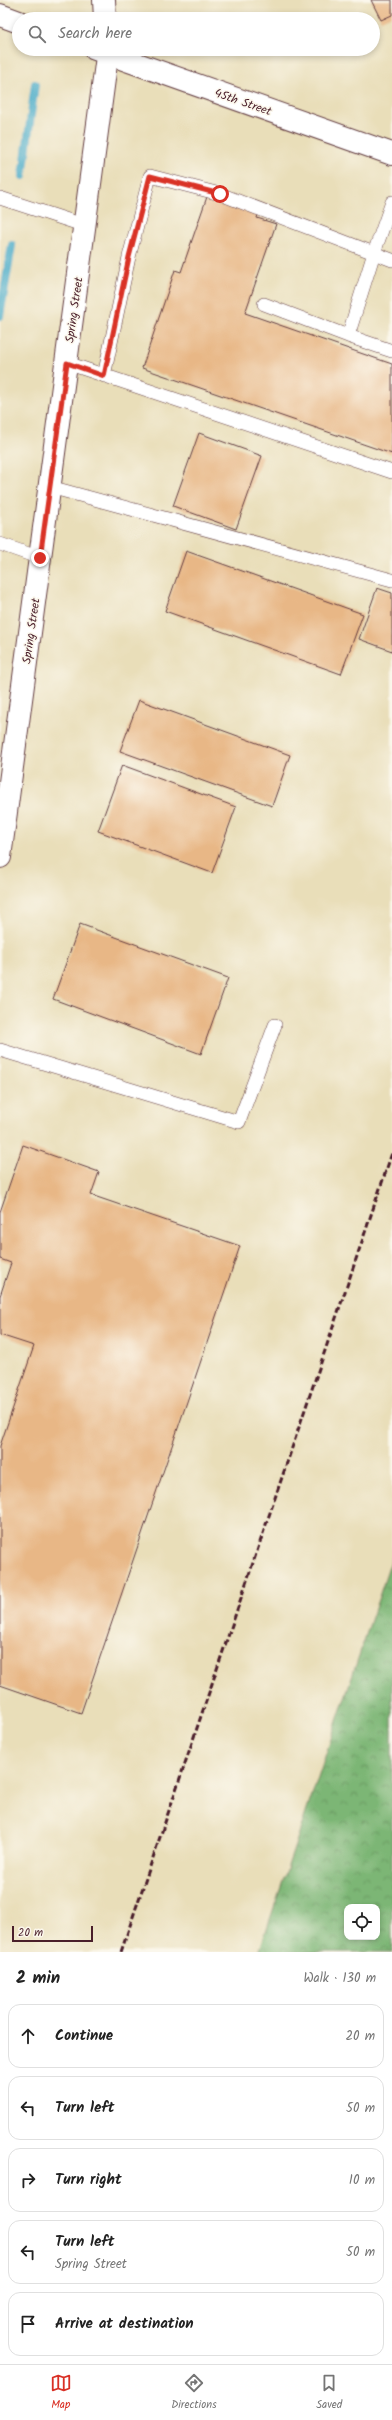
<!DOCTYPE html>
<html lang="en">
<head>
<meta charset="utf-8">
<style>
  :root { --surface:#fff; --page:#f2f2f2; --text:#222; --muted:#767676; --line:#e0e0e0; --accent:#d93025 }
  body { margin:0; font-family:Kalam,sans-serif; background:var(--page); color:var(--text) }
  .controls { position:absolute; right:12px; bottom:12px; display:grid; overflow:hidden; border-radius:8px; box-shadow:0 2px 6px #0003 }
  .controls button { width:36px; height:36px; display:grid; place-items:center; padding:0; border:0; border-bottom:1px solid var(--line); background:var(--surface); color:var(--text); font:20px sans-serif }
  .scale { position:absolute; left:12px; bottom:10px; width:81px; box-sizing:border-box; padding-left:4px; border:2px solid #4a1f2b; border-top:0; font-size:11px; line-height:14px; white-space:nowrap; color:#4a1f2b; -webkit-text-stroke:3px #fbf7ec; paint-order:stroke }
  .stop { position:absolute; width:12px; height:12px; margin:-9px; border:3px solid #d93025; border-radius:50%; background:#fff }
  .stop.end { background:#d93025; border-color:#fff; box-shadow:0 1px 4px #0008 }
  .list { margin:0; padding:0; list-style:none }
  h2 { display:flex; justify-content:space-between; align-items:center; height:52px; margin:0; padding:0 16px; font-size:17px }
  h2 small { font-size:13px; font-weight:400; color:var(--muted) }
  .list li { display:grid; grid-template-columns:26px 1fr auto; gap:12px; align-items:center; box-sizing:border-box; height:64px; margin:0 8px 8px; padding:0 8px; border:1px solid var(--line); border-radius:12px }
  .list b { display:block; font-size:15px; white-space:nowrap }
  .list p { margin:0; font-size:13px; white-space:nowrap; color:var(--muted) }
  .list em { font-size:13px; font-style:normal; color:var(--muted) }
  .icon { flex:none; width:22px; height:22px; fill:none; stroke:currentColor; stroke-width:2; stroke-linecap:round; stroke-linejoin:round }
  .map { position:relative; flex:none; width:392px; height:1952px; overflow:hidden }
  .search { position:absolute; background:var(--surface); box-shadow:0 2px 6px #0003; left:12px; right:12px; top:12px; height:44px; display:flex; align-items:center; gap:10px; box-sizing:border-box; padding:0 14px; border-radius:22px; color:var(--muted); font-size:15px }
  .sheet { height:412px; background:var(--surface) }
  nav { display:flex; justify-content:space-around; align-items:center; box-sizing:border-box; height:56px; border-top:1px solid var(--line); background:var(--surface); font-size:11px; color:var(--muted) }
  nav a { display:grid; justify-items:center; gap:2px }
  nav .on { color:var(--accent) }
  .map>svg:first-child { display:block }
</style>
</head>
<body>
<div class="map">
<svg width="392" height="1952" viewBox="0 0 392 1952">
  <defs>
    <pattern id="forest-crowns" width="20" height="18" patternUnits="userSpaceOnUse"><rect width="20" height="18" fill="#7bb674"/><path d="M2 6a3 3 0 1 1 6 0M12 15a3 3 0 1 1 6 0" fill="none" stroke="#67935f"/></pattern>
  </defs>
  <rect width="100%" height="100%" fill="#fbf7ec"/>
  <filter id="ink" filterUnits="userSpaceOnUse"><feTurbulence type="fractalNoise" baseFrequency=".025" numOctaves="2"/><feDisplacementMap in="SourceGraphic" scale="8" xChannelSelector="R" yChannelSelector="G"/><feConvolveMatrix kernelMatrix="1 2 1 2 8 2 1 2 1" color-interpolation-filters="sRGB"/></filter>
  <filter id="wash" filterUnits="userSpaceOnUse"><feTurbulence type="fractalNoise" baseFrequency=".012" numOctaves="4" result="noise"/><feDisplacementMap in="SourceGraphic" scale="16" xChannelSelector="R" yChannelSelector="G"/><feGaussianBlur stdDeviation="0.9" result="paint"/><feColorMatrix in="noise" values="0 0 0 0 0 0 0 0 0 0 0 0 0 0 0 0 0 1.4 0 .05"/><feComposite in="paint" operator="in"/></filter>
  <g filter="url(#wash)">
    <rect width="100%" height="100%" fill="#e9deb9"/>
    <path fill="url(#forest-crowns)" stroke="#626a50" fill-rule="evenodd" d="M392 1558V1952H259ZM347 1907H377V1937H347Z"/>
    <g fill="none" stroke-linecap="round" stroke-linejoin="round">
      <path stroke="#49abc8" stroke-width="8" d="M23 176 35 84
        M0 316 12 245"/>
    </g>
    <g id="blocks">
      <path fill="#e8b786" d="M371 0H392V15L381 20Z
        M209 191 260 209 257 218 276 224 245 313 392 364V454L142 368 175 270 181 272Z
        M199 433 262 456 236 529 173 506Z
        M186 551 363 614 341 674 165 611Z
        M377 588 392 593V651L359 639Z
        M139 700 290 755 272 806 120 751Z
        M122 765 236 807 212 873 98 831Z
        M80 924 228 978 201 1054 53 999Z
        M23 1145 99 1172 91 1195 240 1246 81 1713 0 1685V1446L34 1346 0 1335V1296L11 1263 0 1259V1212Z"/>
    </g>
  </g>
  <g filter="url(#ink)">
    <use href="#blocks" fill-opacity="0" stroke="#623c40" stroke-width="1"/>
    <g fill="none" stroke-linecap="round" stroke-linejoin="round">
      <defs>
        <path id="service" d="M0 198 86 226
          M392 260 374 253 348 336 392 351
          M264 304 348 336
          M67 363 392 472
          M104 376 129 257 150 176 220 194 374 253 392 202
          M50 487 392 580
          M0 544 40 558
          M0 1050 239 1122 275 1025"/>
        <path id="minor" d="M104 0 105 19
          M0 857 108 49"/>
        <path id="secondary" d="M0 15 19 22
          M95 49 392 154"/>
      </defs>
      <use href="#service" stroke="#623c40" stroke-width="14"/>
      <use href="#minor" stroke="#623c40" stroke-width="24"/>
      <use href="#secondary" stroke="#623c40" stroke-width="24"/>
      <use href="#service" stroke="#fff" stroke-width="13"/>
      <use href="#minor" stroke="#fff" stroke-width="22"/>
      <use href="#secondary" stroke="#fff" stroke-width="22"/>
      <path stroke="#4a1f2b" stroke-width="3" stroke-dasharray="6 3" stroke-linecap="butt" d="M121 1952 392 1153"/>
    </g>
  </g>
  <g fill="none" stroke-linecap="round" stroke-linejoin="round" filter="url(#ink)">
    <path stroke="#d93025" stroke-width="5" d="M40 558 67 363 104 376 129 257 150 176 220 194"/>
  </g>
  <g text-anchor="middle" stroke-width="3" stroke-linejoin="round" paint-order="stroke">
    <g font-size="12" fill="#4a1f2b" stroke="#fbf7ec">
      <text transform="translate(243 102) rotate(19)" y="4">45th Street</text>
      <text transform="translate(74 310) rotate(-82)" y="4">Spring Street</text>
      <text transform="translate(31 631) rotate(-82)" y="4">Spring Street</text>
    </g>
  </g>
</svg>
<div class="controls">
<button><svg class="icon" aria-label="locate" viewBox="0 0 24 24"><circle cx="12" cy="12" r="6"/><path d="M12 2v4M12 18v4M2 12h4M18 12h4"/></svg></button>
</div>
<div class="scale">20 m</div>
<div class="stop" style="left:220px;top:194px"></div>
<div class="stop end" style="left:40px;top:558px"></div>
<div class="search"><svg class="icon" aria-label="search" viewBox="0 0 24 24"><circle cx="10" cy="10" r="6"/><path d="M15 15l6 6"/></svg>Search here</div>
</div>
<section class="sheet">
<h2>2 min<small>Walk · 130 m</small></h2>
<ul class="list">
<li><svg class="icon" aria-label="ahead" viewBox="0 0 24 24"><path d="M12 20V5M6 11l6-6 6 6"/></svg><div><b>Continue</b></div><em>20 m</em></li>
<li><svg class="icon" aria-label="left" viewBox="0 0 24 24"><path d="M17 20v-9H6M10 6l-5 5 5 5"/></svg><div><b>Turn left</b></div><em>50 m</em></li>
<li><svg class="icon" aria-label="right" viewBox="0 0 24 24"><path d="M7 20v-9h11M14 6l5 5-5 5"/></svg><div><b>Turn right</b></div><em>10 m</em></li>
<li><svg class="icon" aria-label="left" viewBox="0 0 24 24"><path d="M17 20v-9H6M10 6l-5 5 5 5"/></svg><div><b>Turn left</b><p>Spring Street</p></div><em>50 m</em></li>
<li><svg class="icon" aria-label="arrive" viewBox="0 0 24 24"><path d="M6 21V4h12l-3 4 3 4H6"/></svg><div><b>Arrive at destination</b></div></li>
</ul>
</section>
<nav>
<a class="on"><svg class="icon" aria-label="map" viewBox="0 0 24 24"><path d="M3 6l6-2 6 2 6-2v14l-6 2-6-2-6 2zM9 4v14M15 6v14"/></svg>Map</a>
<a><svg class="icon" aria-label="directions" viewBox="0 0 24 24"><path d="M12 3l9 9-9 9-9-9zM9 14v-3h6M13 9l2 2-2 2"/></svg>Directions</a>
<a><svg class="icon" aria-label="saved" viewBox="0 0 24 24"><path d="M7 4h10v16l-5-4-5 4z"/></svg>Saved</a>
</nav>
</body>
</html>
